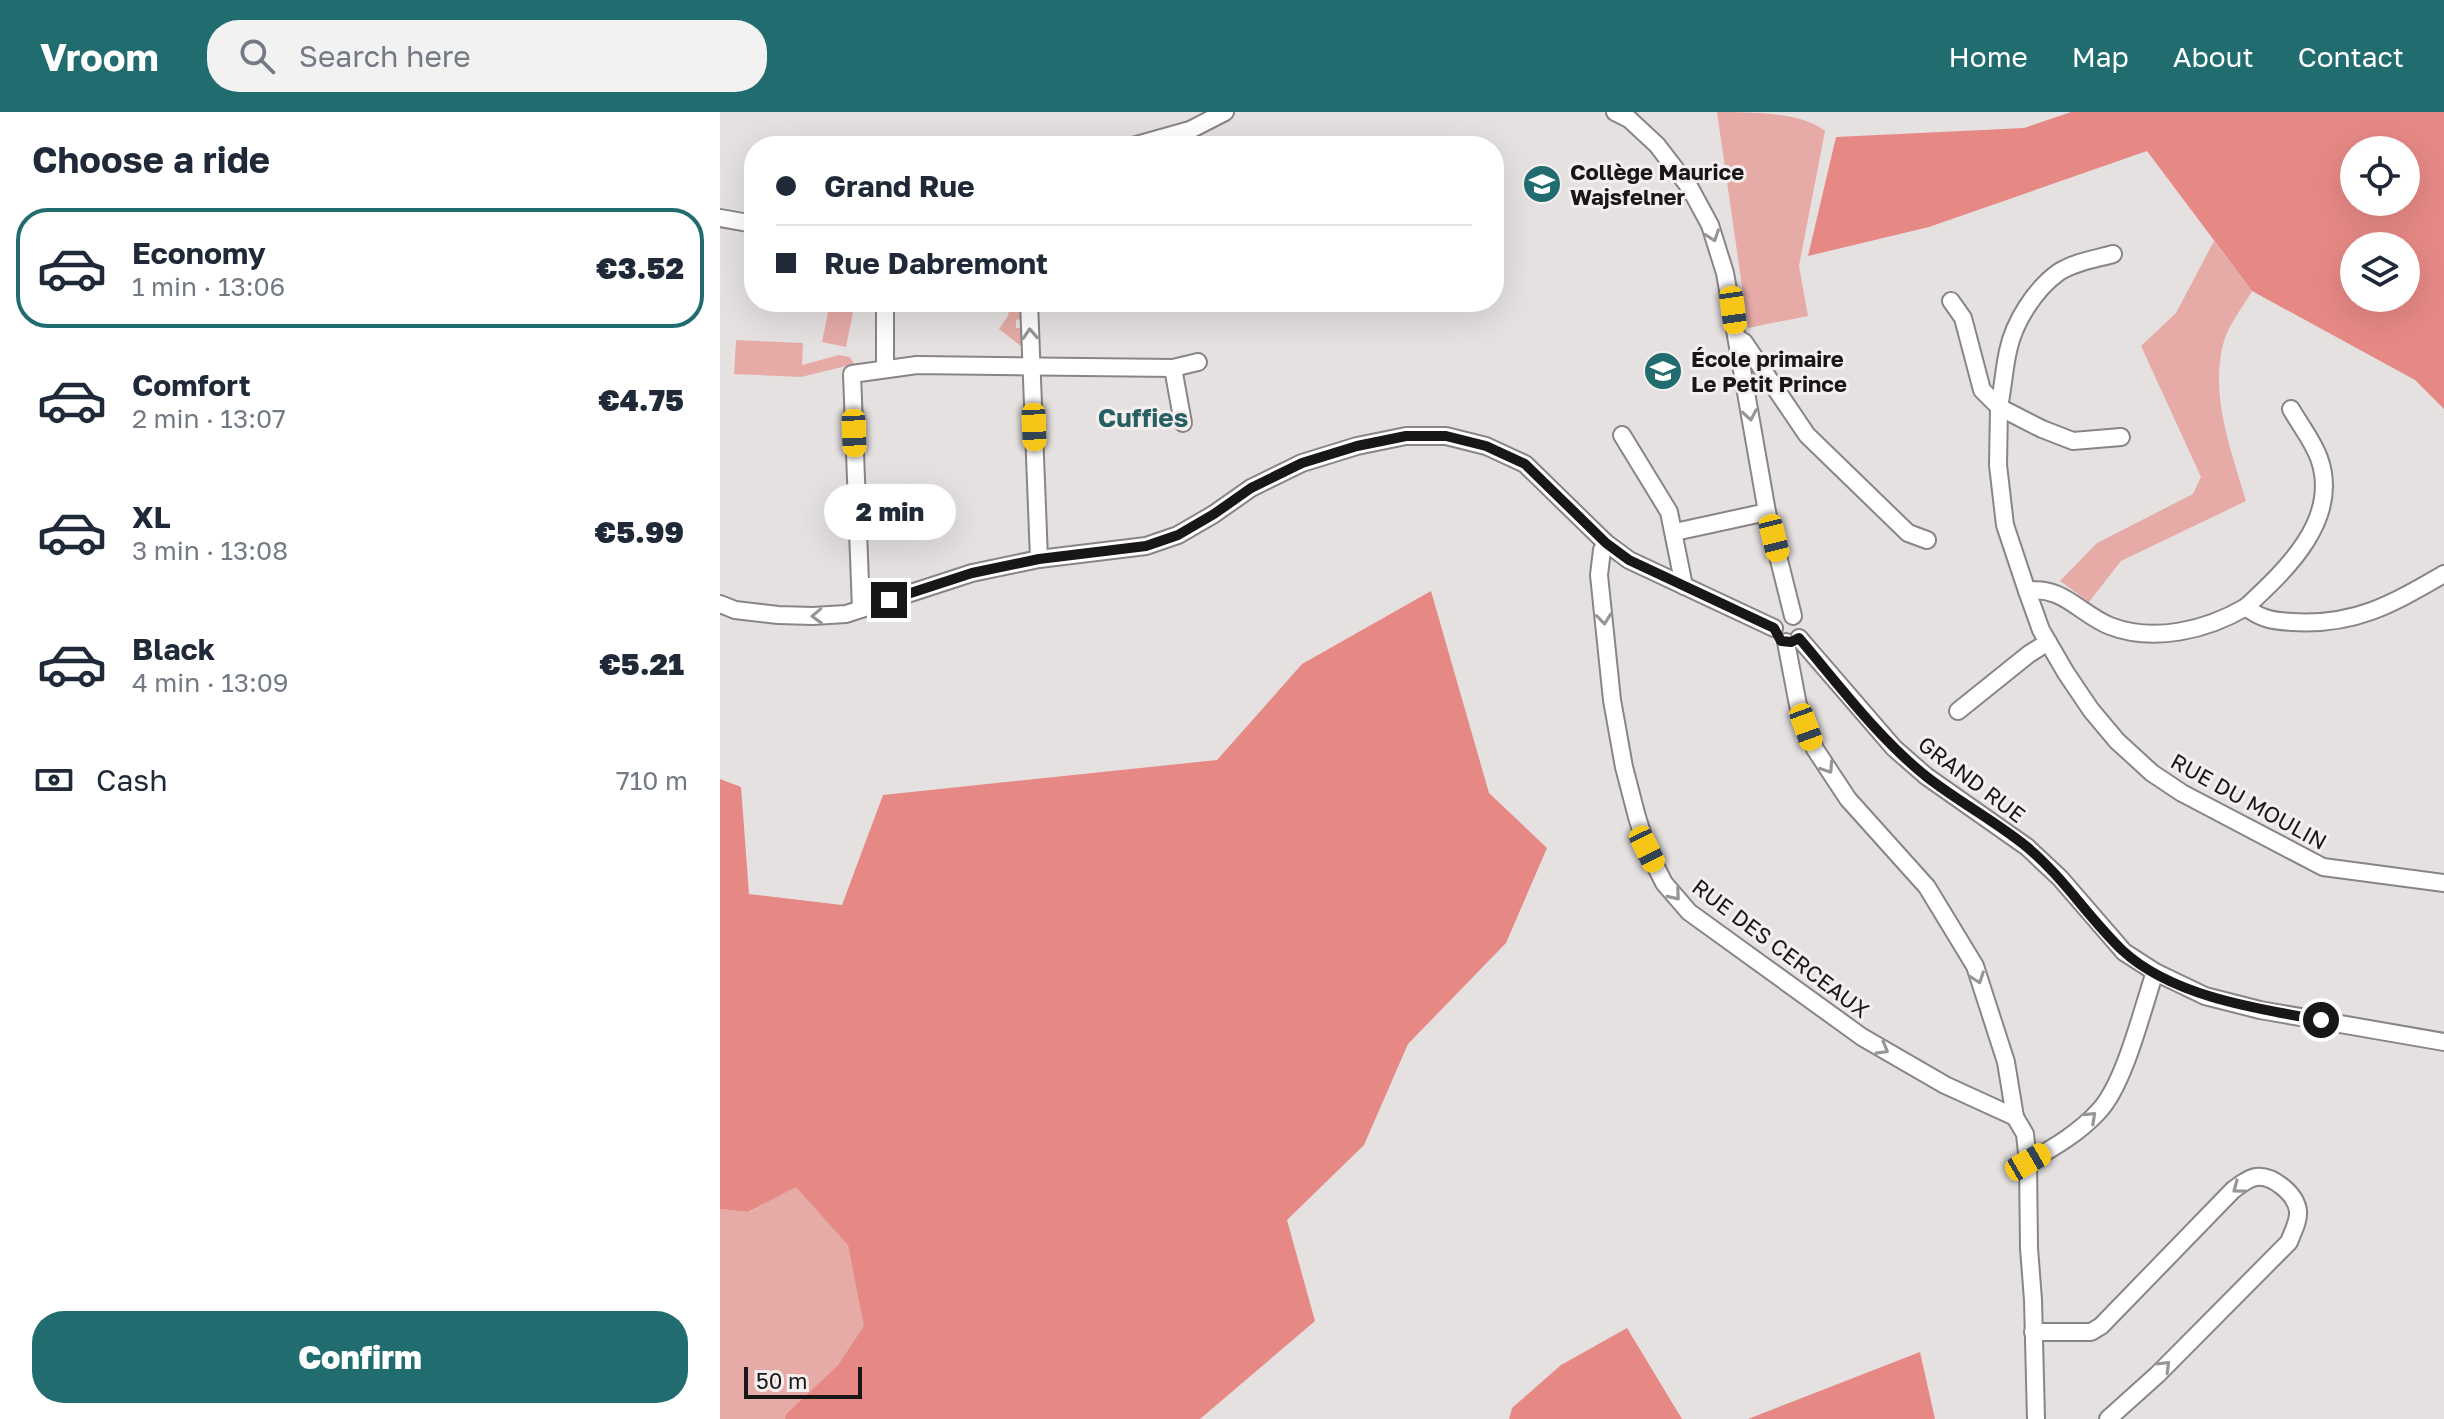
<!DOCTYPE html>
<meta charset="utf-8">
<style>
body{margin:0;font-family:"Golos Text",sans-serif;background:#f2f2f3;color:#1f2937;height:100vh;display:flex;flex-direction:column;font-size:30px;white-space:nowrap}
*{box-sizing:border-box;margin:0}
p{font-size:26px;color:#747a83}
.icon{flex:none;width:44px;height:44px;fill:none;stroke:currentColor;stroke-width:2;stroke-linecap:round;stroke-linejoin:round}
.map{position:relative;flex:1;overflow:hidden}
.details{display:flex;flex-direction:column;background:#fff;width:720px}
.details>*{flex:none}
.banner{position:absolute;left:24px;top:24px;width:760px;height:176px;border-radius:32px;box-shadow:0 8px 32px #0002;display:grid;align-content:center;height:176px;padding:0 32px;background:#fff}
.fabs{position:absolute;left:1620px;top:24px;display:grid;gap:16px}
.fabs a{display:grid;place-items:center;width:80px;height:80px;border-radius:50%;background:#fff;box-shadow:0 8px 32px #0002;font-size:40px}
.scale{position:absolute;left:24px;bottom:20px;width:118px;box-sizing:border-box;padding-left:8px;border:4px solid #181616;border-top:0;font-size:22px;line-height:28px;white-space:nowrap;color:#181616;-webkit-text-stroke:6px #f4efee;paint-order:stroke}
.end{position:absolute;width:36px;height:36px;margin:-18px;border:10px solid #181616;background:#fff;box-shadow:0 0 0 4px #fff}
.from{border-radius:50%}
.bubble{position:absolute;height:56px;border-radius:28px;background:#fff;box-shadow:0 8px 32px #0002;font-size:26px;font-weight:800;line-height:56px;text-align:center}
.car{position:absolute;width:24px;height:48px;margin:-24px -12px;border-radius:10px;box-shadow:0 0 6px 2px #0007;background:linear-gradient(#f5c518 24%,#345 0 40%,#f5c518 0 76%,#345 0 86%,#f5c518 0)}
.banner b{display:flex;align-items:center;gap:28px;height:76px;font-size:30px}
.banner b+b{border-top:2px solid #e0e1e3}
.banner i{width:20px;height:20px;background:#1f2937}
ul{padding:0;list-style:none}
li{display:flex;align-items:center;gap:24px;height:120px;margin:0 16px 12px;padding:0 16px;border:4px solid transparent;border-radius:32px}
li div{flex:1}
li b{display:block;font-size:30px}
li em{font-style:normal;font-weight:800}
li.on{border-color:#206c6f}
li>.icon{width:72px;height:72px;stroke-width:1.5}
h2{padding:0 32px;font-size:36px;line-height:96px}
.pay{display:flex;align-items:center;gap:20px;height:88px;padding:0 32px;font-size:30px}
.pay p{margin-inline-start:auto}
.button{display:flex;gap:16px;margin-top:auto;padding:16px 32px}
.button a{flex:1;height:92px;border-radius:32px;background:#206c6f;color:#fff;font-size:32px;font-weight:800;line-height:92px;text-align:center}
header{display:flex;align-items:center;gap:48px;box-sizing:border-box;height:112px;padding:0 40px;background:#206c6f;color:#fff}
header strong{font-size:38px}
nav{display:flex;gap:44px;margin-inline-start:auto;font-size:28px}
.search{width:560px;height:72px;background:#f2f2f3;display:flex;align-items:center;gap:20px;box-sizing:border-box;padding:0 28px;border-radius:32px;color:#747a83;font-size:30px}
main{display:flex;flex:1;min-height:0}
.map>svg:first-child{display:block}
.green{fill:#e6aba7}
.forest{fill:#e68985;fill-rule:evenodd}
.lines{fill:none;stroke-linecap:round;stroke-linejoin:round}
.minor-casing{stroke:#8a8585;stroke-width:20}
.minor{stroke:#fff;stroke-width:16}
.oneway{stroke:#979696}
.route{stroke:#181616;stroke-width:10}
.labels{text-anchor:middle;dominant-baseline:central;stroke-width:6;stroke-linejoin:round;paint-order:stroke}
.poi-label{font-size:22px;font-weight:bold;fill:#181616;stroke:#f4efee;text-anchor:start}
.street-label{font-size:22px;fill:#181616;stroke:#f4efee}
.quarter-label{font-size:26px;font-weight:bold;fill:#266062;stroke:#f4efee}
</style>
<header>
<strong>Vroom</strong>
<div class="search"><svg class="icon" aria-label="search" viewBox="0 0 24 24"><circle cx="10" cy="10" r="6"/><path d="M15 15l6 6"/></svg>Search here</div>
<nav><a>Home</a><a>Map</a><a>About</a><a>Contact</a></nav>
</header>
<main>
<section class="details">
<h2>Choose a ride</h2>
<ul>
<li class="on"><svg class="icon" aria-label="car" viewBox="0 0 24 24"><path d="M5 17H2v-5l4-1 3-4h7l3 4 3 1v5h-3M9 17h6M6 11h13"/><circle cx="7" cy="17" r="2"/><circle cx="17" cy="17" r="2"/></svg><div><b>Economy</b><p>1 min · 13:06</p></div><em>€3.52</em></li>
<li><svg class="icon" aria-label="car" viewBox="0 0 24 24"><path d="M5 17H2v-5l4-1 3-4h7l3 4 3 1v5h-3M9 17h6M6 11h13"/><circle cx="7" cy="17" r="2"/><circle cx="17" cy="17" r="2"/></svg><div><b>Comfort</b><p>2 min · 13:07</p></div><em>€4.75</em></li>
<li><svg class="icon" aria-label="car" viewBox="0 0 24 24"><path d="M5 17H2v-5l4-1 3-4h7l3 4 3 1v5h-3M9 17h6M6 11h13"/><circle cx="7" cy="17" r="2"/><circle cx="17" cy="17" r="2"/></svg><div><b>XL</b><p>3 min · 13:08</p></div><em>€5.99</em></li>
<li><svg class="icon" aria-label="car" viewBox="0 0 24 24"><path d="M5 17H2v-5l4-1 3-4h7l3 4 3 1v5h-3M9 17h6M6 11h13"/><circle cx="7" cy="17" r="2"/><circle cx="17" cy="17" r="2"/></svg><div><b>Black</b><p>4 min · 13:09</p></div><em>€5.21</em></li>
</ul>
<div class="pay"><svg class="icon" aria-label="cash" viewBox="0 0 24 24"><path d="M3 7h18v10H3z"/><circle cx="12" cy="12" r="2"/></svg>Cash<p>710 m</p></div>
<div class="button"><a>Confirm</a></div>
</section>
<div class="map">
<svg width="1724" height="1307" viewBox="0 0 1724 1307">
<rect width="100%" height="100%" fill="#e6e1e1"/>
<g class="green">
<path d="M997,0c32,0 85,0 108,19l-26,135 9,50 -60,12z"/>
<path d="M1494,129l38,50c-9,16 -23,33 -28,50 -15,52 7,109 22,160l-125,60 -32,41 -29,-21 37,-38 96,-49 8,-17 -60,-131 35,-33z"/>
<path d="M110,190h25l-9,45 -24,-5z"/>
<path d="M290,190h10l1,17 -5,1v8h5l1,19 -23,-18 9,-13z"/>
<path d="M16,228l67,3 -1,22 37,-10 11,2 4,7 -53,13 -67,-3z"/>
<path d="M76,1074l52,58 17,82 -27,39 -52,49 -1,5h-65v-210l29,3z"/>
</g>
<g class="forest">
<path d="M1351,0h373v297l-29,-29 -163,-89 -105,-140 -218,76 -121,29 28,-119 188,-9zM1686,38v52h-52v-52zM1686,134v52h-52v-52z"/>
<path d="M711,479l58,202 58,55 -41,95 -98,101 -44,101 -77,75 28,101 -115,98h-415l1,-5 52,-49 26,-39 -16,-81 -52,-58 -48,25 -28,-3v-430l21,8 8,107 93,11 41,-110 334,-35 85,-96z"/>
<path d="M907,1216l55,91h-173l3,-11 49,-43z"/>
<path d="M1200,1240l15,67h-187z"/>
</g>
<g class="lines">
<defs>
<g id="minor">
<path d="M895,0l14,7 28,26 33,43 20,37 15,48 42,239 26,104"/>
<path d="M413,34l57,-16 35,-18"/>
<path d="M0,106l34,6"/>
<path d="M1393,142c-18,5 -38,8 -54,18 -24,17 -45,50 -51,79 -4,18 -5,37 -9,56l43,22 31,12 48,-4"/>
<path d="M1231,189l12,17 19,72 17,17 -1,58 7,60 22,66 14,39 25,43 25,37 26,31 35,32 30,20 141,74 121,16"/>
<path d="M165,190v67"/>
<path d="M309,190l10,257"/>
<path d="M1019,227l5,3 63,93 101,98 19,7"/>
<path d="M453,256l10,55"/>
<path d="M902,323l47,77 15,74"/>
<path d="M955,420l92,-20"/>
<path d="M886,431l-4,7 -3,25 13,125 12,67 13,50 10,32 17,34 25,29 173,125 83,48 70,32 10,17 3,28 1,86 4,52 3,119"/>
<path d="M1307,479c35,-6 53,23 83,35 44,17 97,4 136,-19 14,12 28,14 46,15 63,4 100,-18 152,-48"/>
<path d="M0,492l15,6 43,5 35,1 33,-2 126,-41 67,-14 107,-13 32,-11 36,-21 37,-26 51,-25 55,-17 49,-10h40l40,10 39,18 81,79 23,17 145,68"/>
<path d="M1526,495c40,-37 95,-88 73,-149 -6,-17 -19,-33 -28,-49"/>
<path d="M141,497l-9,-235 65,-9 256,3 25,-6"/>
<path d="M1079,526l95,110 32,28 101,71 33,31 64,74 31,20 50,24 55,14 184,32"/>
<path d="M1066,530l12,63 17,44 33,50 79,88 48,79 31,96 9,55"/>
<path d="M1238,599l71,-57 19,-12"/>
<path d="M1308,1050c25,-14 51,-29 71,-51 26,-28 43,-101 56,-139"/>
<path d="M1313,1220h58l10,-6 132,-136c7,-5 15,-12 23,-13 17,-2 40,17 42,34 1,11 -6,22 -9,31l-131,132 -50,45"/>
</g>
</defs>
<use href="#minor" class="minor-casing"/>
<use href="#minor" class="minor"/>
</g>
<defs><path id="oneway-chevron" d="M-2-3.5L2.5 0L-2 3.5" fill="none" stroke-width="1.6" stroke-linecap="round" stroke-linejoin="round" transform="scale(2)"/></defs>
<g class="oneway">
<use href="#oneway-chevron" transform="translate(993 124) rotate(71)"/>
<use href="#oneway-chevron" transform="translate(310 222) rotate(-93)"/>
<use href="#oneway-chevron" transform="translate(1030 303) rotate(80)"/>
<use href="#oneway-chevron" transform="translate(97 504) rotate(178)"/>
<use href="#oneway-chevron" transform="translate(884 507) rotate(84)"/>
<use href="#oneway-chevron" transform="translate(1108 656) rotate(57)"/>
<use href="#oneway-chevron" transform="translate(955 783) rotate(50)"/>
<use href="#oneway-chevron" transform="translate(1258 866) rotate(71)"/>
<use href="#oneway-chevron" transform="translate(1163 937) rotate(30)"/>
<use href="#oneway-chevron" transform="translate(1371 1005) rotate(-43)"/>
<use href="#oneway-chevron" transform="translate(1518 1076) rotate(143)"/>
<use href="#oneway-chevron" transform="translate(1445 1254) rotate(-45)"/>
</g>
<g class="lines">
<path class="route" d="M169,488l83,-27 67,-14 107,-13 32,-11 36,-21 37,-26 51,-25 55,-17 49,-10h40l40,10 39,18 81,79 23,17 145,68 7,13 10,1 8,-4c40,47 79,100 128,139 32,25 68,44 100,70 36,30 61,70 95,103 49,46 135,59 199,70"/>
</g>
<defs>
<symbol id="school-disc" viewBox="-11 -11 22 22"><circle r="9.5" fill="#206c6f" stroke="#f4efee"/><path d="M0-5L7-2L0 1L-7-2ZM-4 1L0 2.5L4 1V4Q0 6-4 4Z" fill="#fff"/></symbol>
</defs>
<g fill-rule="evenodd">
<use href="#school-disc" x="800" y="50" width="44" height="44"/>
<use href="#school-disc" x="921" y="237" width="44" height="44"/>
</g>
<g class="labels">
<g class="poi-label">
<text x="850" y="59">Collège Maurice<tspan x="850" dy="25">Wajsfelner</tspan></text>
<text x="971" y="246">École primaire<tspan x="971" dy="25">Le Petit Prince</tspan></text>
</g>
<g class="street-label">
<text transform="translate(1252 667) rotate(37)">GRAND RUE</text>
<text transform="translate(1529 689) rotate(29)">RUE DU MOULIN</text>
<text transform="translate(1061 836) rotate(37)">RUE DES CERCEAUX</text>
</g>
<g class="quarter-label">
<text x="423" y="305">Cuffies</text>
</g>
</g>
</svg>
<div class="fabs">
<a><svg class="icon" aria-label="locate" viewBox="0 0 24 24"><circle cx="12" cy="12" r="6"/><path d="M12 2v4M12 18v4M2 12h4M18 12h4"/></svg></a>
<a><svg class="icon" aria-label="layers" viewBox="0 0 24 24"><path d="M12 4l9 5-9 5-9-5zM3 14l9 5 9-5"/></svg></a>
</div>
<div class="scale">50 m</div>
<i class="end from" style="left:1601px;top:908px"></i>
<i class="end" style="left:169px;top:488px"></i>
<div class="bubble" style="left:104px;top:372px;width:132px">2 min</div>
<i class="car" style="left:1013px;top:198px;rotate:172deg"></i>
<i class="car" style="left:314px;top:315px;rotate:178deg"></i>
<i class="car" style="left:134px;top:321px;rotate:178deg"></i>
<i class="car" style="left:1054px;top:426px;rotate:166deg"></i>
<i class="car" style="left:1086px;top:615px;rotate:160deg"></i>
<i class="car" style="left:927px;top:737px;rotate:154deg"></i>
<i class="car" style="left:1308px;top:1050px;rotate:60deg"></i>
<div class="banner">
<b><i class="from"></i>Grand Rue</b>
<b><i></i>Rue Dabremont</b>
</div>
</div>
</main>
